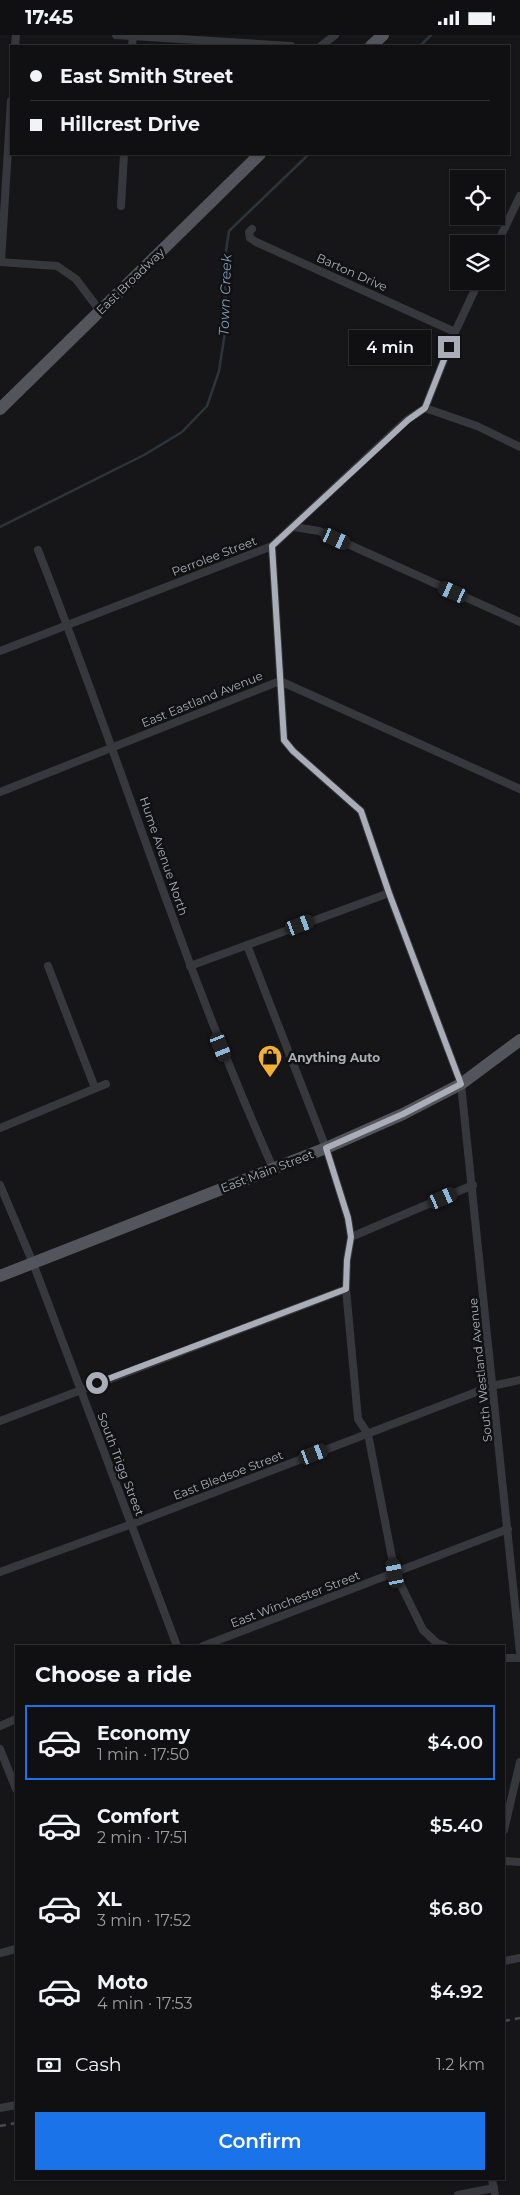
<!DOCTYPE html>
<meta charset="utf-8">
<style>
body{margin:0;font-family:Montserrat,sans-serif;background:#1e1e20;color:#f1f3f6;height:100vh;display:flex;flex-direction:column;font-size:19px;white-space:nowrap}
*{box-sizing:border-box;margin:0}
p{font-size:16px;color:#9c9d9f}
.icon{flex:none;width:28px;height:28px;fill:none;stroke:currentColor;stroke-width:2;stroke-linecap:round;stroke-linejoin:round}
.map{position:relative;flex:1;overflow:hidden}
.drawer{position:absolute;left:15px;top:1610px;width:490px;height:535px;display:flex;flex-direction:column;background:#101012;border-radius:0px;box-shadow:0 1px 4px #0004,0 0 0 1px #303032}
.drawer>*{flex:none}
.guide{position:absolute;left:10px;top:10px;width:500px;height:110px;border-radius:0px;box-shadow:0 1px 4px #0004,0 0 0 1px #303032;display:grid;align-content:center;height:110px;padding:0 20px;background:#101012}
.controls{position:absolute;left:450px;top:135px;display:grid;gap:10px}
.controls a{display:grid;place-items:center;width:55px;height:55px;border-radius:0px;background:#101012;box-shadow:0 1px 4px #0004,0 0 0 1px #303032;font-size:25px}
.end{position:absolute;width:22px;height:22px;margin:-11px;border:6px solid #a8adb8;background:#111;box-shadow:0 0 0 2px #111}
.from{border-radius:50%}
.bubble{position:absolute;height:35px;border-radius:0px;background:#101012;box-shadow:0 1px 4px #0004,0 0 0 1px #303032;font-size:16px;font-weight:600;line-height:35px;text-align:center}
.car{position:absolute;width:15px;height:30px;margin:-15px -8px;border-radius:6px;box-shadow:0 0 4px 1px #0007;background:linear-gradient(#222 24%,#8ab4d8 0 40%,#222 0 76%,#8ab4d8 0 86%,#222 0)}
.guide b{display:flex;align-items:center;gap:18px;height:48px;font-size:19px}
.guide b+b{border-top:1px solid #303032}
.guide i{width:12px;height:12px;background:#f1f3f6}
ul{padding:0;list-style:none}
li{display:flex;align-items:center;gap:15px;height:75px;margin:0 10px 8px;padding:0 10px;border:2px solid transparent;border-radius:0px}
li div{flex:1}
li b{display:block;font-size:19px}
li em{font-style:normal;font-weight:600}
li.on{border-color:#1a73e8}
li>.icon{width:45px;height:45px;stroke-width:1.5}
h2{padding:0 20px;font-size:22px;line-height:60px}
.pay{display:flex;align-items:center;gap:12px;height:55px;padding:0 20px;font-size:19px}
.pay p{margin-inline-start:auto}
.primary-button{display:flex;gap:10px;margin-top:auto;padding:10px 20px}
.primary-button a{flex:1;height:58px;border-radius:0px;background:#1a73e8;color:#fff;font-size:20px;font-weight:600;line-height:58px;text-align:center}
.status{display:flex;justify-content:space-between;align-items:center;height:35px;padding:0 25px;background:#101012;direction:ltr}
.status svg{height:14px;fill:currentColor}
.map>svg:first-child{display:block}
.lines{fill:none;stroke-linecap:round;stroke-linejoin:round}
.stream{stroke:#2c353c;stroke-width:2.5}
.street{stroke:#37383d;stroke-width:8}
.primary{stroke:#53555c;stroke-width:12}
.rail{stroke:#4a4c52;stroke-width:2.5;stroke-dasharray:6 5;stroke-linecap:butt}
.route{stroke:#a8adb8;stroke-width:6}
.labels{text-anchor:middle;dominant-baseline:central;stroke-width:5;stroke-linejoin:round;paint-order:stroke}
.street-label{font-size:12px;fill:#a8adb8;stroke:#111113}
.poi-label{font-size:12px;font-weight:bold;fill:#a8adb8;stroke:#111113;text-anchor:start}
.water-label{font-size:14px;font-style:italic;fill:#7f9bb3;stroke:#111113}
</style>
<div class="status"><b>17:45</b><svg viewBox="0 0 49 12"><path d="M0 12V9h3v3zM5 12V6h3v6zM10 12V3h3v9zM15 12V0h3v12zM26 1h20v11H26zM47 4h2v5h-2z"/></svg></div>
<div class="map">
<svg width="520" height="2160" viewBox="0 0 520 2160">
<rect width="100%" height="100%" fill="#161618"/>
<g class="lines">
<g class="stream">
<path d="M420,11l11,-11"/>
<path d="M0,492l144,-72 38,-23 25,-26 12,-35 7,-45 -1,-69 4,-26 80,-77"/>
</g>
<g class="street">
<path d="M116,0l175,11"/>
<path d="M15,11l1,-11"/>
<path d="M132,11l1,-11"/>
<path d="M321,11l14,-11"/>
<path d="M121,171l3,-52"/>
<path d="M252,194l-3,3 1,6 6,4 199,90"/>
<path d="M496,211l24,-50"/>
<path d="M0,227l57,4 19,13 24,32"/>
<path d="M1,227l10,-161"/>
<path d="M425,373l30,-76 24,-51"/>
<path d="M425,373l52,18 43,21"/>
<path d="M294,492l25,4 201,91"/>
<path d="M272,511l12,194 9,11 68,60 28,82 72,191 59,569"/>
<path d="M38,515c81,205 145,417 235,618"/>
<path d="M0,616l272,-105 135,-126 18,-12"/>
<path d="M0,757l280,-111 240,108"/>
<path d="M247,910l79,203 22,70 3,19 -4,23 -1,29 12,130 10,15 27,139 28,57 14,13 8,3"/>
<path d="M48,931l47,122"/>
<path d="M190,931l199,-73"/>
<path d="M0,1093l106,-44"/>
<path d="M0,1150l33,78 144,383"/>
<path d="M351,1202l122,-52"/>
<path d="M0,1386l346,-132"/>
<path d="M0,1537l132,-48 360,-138 28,-6"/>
<path d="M203,1611l305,-117"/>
<path d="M504,1623h16"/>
<path d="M0,1691l16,-7"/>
<path d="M0,1714l16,40"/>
<path d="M504,1795l16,-68"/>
<path d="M504,1826l16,1"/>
<path d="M0,1918l16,-4"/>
<path d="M504,1926l16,-3"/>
<path d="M0,2073l16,-3"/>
<path d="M492,2144l3,16"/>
<path d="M458,2160l36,-7"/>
</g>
<g class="primary">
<path d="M371,11l12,-11"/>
<path d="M0,374l260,-255"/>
<path d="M0,1241l326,-128 77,-34 58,-30 59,-44"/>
</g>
<g class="rail">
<path d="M504,1986l16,-3"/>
<path d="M0,2091l16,-3"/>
</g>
</g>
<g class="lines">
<path class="route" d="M97,1348l249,-94 1,-29 4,-23 -3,-19 -22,-70 77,-34 58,-30 -72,-191 -28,-82 -68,-60 -9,-11 -12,-194 136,-126 17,-12 24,-61"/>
</g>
<defs>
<symbol id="shop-pin" viewBox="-11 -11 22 30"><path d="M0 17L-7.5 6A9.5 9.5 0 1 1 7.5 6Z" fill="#f2b134" stroke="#111113"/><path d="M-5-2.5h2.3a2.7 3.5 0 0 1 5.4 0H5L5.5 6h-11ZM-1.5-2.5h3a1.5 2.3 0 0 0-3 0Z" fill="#111"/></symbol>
</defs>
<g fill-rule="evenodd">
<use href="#shop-pin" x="256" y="1008" width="28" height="38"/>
</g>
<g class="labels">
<g class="street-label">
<text transform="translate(352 237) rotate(24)">Barton Drive</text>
<text transform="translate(130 246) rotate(-44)">East Broadway</text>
<text transform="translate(214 521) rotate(-21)">Perrolee Street</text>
<text transform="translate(202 664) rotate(-22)">East Eastland Avenue</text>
<text transform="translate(164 821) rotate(71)">Hume Avenue North</text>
<text transform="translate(267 1136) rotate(-21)">East Main Street</text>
<text transform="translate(480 1335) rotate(-96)">South Westland Avenue</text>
<text transform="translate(121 1429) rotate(69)">South Trigg Street</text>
<text transform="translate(228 1440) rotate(-21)">East Bledsoe Street</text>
<text transform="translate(295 1564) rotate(-21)">East Winchester Street</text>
</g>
<g class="poi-label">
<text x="288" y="1022">Anything Auto</text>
</g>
<g class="water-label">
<text transform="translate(225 260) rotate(-88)">Town Creek</text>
</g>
</g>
</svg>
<div class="controls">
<a><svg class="icon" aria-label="locate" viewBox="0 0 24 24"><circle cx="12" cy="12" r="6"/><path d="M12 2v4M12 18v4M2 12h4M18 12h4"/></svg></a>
<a><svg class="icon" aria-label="layers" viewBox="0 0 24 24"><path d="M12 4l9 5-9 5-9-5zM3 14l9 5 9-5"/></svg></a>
</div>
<i class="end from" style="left:97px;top:1348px"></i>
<i class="end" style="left:449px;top:312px"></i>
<div class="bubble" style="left:349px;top:295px;width:82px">4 min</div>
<i class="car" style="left:336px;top:504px;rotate:114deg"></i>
<i class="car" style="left:453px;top:557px;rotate:294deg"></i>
<i class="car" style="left:300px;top:890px;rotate:69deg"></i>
<i class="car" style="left:221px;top:1012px;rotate:158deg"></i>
<i class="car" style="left:443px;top:1163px;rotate:66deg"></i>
<i class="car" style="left:314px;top:1419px;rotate:69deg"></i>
<i class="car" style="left:395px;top:1538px;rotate:349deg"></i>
<div class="guide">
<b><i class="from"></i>East Smith Street</b>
<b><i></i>Hillcrest Drive</b>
</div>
<section class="drawer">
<h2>Choose a ride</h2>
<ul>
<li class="on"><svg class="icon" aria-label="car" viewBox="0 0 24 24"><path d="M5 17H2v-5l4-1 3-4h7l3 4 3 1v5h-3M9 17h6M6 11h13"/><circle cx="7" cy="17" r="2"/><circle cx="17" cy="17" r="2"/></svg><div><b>Economy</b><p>1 min · 17:50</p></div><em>$4.00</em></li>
<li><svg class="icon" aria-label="car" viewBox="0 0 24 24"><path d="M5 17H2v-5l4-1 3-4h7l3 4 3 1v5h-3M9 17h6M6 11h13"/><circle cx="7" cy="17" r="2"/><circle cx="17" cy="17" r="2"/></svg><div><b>Comfort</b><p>2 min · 17:51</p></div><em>$5.40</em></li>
<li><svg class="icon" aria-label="car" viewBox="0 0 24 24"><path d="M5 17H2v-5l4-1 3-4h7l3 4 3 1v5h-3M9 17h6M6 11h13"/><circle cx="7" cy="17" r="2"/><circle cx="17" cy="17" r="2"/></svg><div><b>XL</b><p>3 min · 17:52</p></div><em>$6.80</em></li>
<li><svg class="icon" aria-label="car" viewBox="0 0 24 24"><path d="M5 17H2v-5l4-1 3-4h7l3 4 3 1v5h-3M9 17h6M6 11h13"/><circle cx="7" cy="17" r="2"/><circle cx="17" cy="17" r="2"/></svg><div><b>Moto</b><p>4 min · 17:53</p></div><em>$4.92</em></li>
</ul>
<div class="pay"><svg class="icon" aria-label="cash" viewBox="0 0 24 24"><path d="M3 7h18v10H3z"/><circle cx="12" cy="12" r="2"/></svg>Cash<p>1.2 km</p></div>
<div class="primary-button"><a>Confirm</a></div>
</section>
</div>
